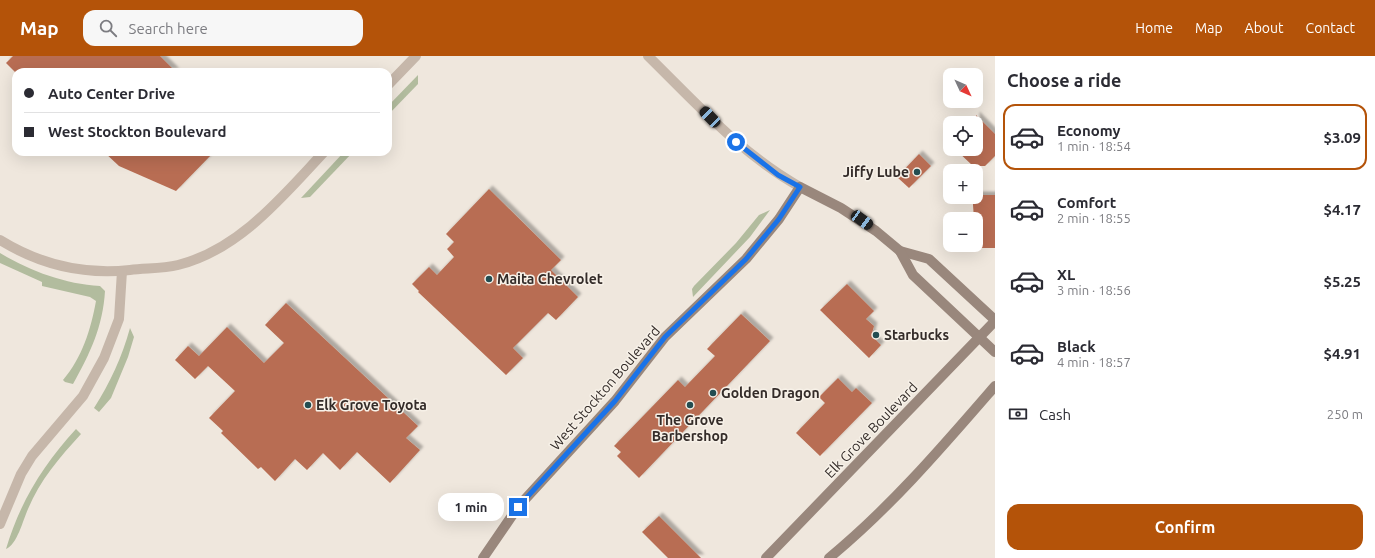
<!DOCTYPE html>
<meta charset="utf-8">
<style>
body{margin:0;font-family:Ubuntu,sans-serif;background:#f7f7f7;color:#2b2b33;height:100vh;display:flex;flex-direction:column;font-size:15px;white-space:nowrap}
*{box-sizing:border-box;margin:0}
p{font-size:13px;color:#7c7c81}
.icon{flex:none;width:22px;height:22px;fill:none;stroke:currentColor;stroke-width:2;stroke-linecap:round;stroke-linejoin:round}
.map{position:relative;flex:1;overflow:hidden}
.panel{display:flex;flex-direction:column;background:#fff;width:380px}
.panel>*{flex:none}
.banner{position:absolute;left:12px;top:12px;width:380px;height:88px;border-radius:12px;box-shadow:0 4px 16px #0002;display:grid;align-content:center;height:88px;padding:0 12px;background:#fff}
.needle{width:26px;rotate:134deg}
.buttons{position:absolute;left:943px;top:12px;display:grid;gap:8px}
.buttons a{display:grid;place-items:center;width:40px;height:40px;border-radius:8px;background:#fff;box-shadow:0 4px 16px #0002;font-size:20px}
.end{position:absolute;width:18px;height:18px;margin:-9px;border:5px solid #1a73e8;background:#fff;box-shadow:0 0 0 2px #fff}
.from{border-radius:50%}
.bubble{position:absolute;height:28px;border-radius:12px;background:#fff;box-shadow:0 4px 16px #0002;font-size:13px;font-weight:700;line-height:28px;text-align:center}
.car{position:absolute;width:12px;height:24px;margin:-12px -6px;border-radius:5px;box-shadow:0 0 3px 1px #0007;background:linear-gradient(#222 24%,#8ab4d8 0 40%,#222 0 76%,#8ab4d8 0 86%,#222 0)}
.banner b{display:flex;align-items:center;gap:14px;height:38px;font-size:15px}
.banner b+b{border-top:1px solid #e1e1e2}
.banner i{width:10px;height:10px;background:#2b2b33}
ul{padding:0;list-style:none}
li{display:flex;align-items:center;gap:12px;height:66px;margin:0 8px 6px;padding:0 4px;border:2px solid transparent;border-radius:12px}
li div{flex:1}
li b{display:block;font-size:15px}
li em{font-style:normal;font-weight:700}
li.active{border-color:#b45309}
li>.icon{width:36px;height:36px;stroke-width:1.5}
h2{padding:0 12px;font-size:18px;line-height:48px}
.pay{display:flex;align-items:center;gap:10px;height:44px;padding:0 12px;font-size:15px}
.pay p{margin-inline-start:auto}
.action{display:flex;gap:8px;margin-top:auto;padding:8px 12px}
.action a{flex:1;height:46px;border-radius:12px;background:#b45309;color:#fff;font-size:16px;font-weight:700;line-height:46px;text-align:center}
header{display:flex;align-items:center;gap:24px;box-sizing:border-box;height:56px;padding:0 20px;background:#b45309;color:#fff}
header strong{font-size:19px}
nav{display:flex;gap:22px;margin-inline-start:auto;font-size:14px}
.search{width:280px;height:36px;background:#f7f7f7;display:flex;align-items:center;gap:10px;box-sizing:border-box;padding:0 14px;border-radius:12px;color:#7c7c81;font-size:15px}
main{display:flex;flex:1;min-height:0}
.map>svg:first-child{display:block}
.green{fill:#b2bc9e}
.building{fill:#b86d52;filter:url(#shadow)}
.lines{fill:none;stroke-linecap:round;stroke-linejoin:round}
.street{stroke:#c6b7aa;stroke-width:10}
.secondary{stroke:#99877c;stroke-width:10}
.route{stroke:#1a73e8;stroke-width:5}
.poi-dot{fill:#234d51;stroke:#f7f1e8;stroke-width:1.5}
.labels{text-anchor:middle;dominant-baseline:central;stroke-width:3;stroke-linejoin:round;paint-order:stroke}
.poi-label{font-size:14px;font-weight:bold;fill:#342c29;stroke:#f7f1e8;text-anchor:start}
.street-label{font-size:14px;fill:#342c29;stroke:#f7f1e8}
</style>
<header>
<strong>Map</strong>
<div class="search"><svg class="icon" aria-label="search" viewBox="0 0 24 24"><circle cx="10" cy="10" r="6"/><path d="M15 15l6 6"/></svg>Search here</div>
<nav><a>Home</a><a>Map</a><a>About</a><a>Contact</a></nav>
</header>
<main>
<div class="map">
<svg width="995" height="502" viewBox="0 0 995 502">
<defs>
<filter id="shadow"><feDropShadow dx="3.5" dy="-3.5" stdDeviation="1" flood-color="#0004"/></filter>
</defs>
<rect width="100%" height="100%" fill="#efe7dd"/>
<g class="green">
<path d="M418,19v9l-30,31v-9z"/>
<path d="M344,96h9l-43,45 -9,1z"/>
<path d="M770,154l-20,27 -57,60 -1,-8 2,-3 42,-43 23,-28z"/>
<path d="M0,197c30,18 65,31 100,33l5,5c-2,35 -15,63 -32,93l-8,-2 -2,-2c19,-22 28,-51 33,-79l-6,-4 -48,-11v-4l-42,-19z"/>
<path d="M130,272l4,9 -6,20 -17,41 -12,14 -5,-4c16,-25 28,-51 36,-80z"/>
<path d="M76,373l5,5c-21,23 -41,46 -53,75 -5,11 -11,36 -22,40 14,-47 37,-84 70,-120z"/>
</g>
<g class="building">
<path d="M13,0h147l16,16h-161l-9,-9z"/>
<path d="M976,59l19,19v22l-10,10h-12l-18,-17h21z"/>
<path d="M104,96h110l-38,39 -57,-25z"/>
<path d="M919,98l12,12 -22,22 -12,-11z"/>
<path d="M489,133l72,71 -10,10 27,27 -22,23 -8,-7 -35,35 10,10 -17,17 -88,-83 1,-1 -7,-7 17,-17 8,8 17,-18 -7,-8 7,-7 -8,-8z"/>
<path d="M976,139h19v53h-19v-29h-2l-1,-14v-8h3z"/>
<path d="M847,228l27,27 -8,8 8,7 -2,7 3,6 6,6 -12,13 -49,-48z"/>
<path d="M286,247l132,123 -12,12 14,12 -30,33 -33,-31 -17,18 -17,-17 -16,17 -12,-11 -20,22 -14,-14 -3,2 -37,-36 2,-2 -14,-13 26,-27 -27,-25 -13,13 -20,-19 13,-14 11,10 28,-29 37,36 20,-20 -19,-18z"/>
<path d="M741,258l29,27 -131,137 -22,-22 4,-4 -7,-6 64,-66 7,7 30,-31 -8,-7z"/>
<path d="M838,322l14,14 4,-4 16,15 -52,53 -24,-23 29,-30 -6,-6z"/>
<path d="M659,460l42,42h-33l-26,-26z"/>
</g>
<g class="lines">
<g class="street">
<path d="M648,0c48,47 93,98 152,131"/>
<path d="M388,29l28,-29"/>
<path d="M0,184c39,24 84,35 130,30 16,-2 32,-1 48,-5 61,-15 105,-69 146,-113"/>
<path d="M0,468l21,-50 11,-18 51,-60 21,-38 15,-39 3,-48"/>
</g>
<g class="secondary">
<path d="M900,195l29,8 66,61"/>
<path d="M483,502l35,-51 97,-106 50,-64 81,-78 33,-40 21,-32 41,21 35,23 24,20 13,24 82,77"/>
<path d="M766,502l229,-237"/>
<path d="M829,502c62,-51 114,-112 166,-172"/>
</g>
</g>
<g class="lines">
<path class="route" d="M518,451l97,-106 50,-64 81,-78 33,-40 21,-32 -22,-12 -42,-33"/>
</g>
<g class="poi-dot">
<circle cx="917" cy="116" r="4"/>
<circle cx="489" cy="223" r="4"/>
<circle cx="876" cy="279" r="4"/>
<circle cx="713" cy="337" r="4"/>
<circle cx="308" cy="349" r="4"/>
<circle cx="690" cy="349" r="4"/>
</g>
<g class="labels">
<g class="poi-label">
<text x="909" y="116" text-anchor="end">Jiffy Lube</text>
<text x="497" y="223">Maita Chevrolet</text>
<text x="884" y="279">Starbucks</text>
<text x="721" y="337">Golden Dragon</text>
<text x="316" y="349">Elk Grove Toyota</text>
<text x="690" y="364" text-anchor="middle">The Grove<tspan x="690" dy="16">Barbershop</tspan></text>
</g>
<g class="street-label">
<text transform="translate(605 332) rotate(-49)">West Stockton Boulevard</text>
<text transform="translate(871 374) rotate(-46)">Elk Grove Boulevard</text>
</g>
</g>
</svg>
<div class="buttons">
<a><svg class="needle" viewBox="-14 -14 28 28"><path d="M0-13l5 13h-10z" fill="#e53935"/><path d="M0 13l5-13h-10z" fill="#7c7c81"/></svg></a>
<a><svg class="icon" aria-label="locate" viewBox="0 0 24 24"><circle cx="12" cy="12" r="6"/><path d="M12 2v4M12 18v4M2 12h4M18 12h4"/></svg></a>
<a>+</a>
<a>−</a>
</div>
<i class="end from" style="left:736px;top:86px"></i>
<i class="end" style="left:518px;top:451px"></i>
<div class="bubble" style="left:438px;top:437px;width:66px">1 min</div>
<i class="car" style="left:710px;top:61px;rotate:316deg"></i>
<i class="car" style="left:862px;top:164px;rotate:126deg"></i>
<div class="banner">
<b><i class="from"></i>Auto Center Drive</b>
<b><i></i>West Stockton Boulevard</b>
</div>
</div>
<section class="panel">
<h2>Choose a ride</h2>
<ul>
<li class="active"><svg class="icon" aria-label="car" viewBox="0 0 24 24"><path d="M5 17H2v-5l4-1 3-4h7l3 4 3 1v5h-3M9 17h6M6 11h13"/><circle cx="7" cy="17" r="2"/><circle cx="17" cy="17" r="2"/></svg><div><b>Economy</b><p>1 min · 18:54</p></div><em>$3.09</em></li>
<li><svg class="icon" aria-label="car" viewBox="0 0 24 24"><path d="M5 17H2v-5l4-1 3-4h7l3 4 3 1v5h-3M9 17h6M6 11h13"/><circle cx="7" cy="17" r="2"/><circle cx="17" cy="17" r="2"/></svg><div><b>Comfort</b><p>2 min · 18:55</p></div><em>$4.17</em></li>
<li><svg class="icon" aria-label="car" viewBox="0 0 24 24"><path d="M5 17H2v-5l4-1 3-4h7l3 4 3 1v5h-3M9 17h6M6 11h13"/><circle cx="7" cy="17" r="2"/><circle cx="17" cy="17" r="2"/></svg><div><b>XL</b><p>3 min · 18:56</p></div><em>$5.25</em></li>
<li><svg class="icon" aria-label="car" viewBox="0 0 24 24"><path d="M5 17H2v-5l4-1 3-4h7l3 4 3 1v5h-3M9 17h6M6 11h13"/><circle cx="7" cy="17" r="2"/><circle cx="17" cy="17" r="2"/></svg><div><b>Black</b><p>4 min · 18:57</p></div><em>$4.91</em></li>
</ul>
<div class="pay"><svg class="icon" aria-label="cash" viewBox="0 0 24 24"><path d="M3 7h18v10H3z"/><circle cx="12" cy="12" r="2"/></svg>Cash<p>250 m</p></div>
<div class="action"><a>Confirm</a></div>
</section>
</main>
